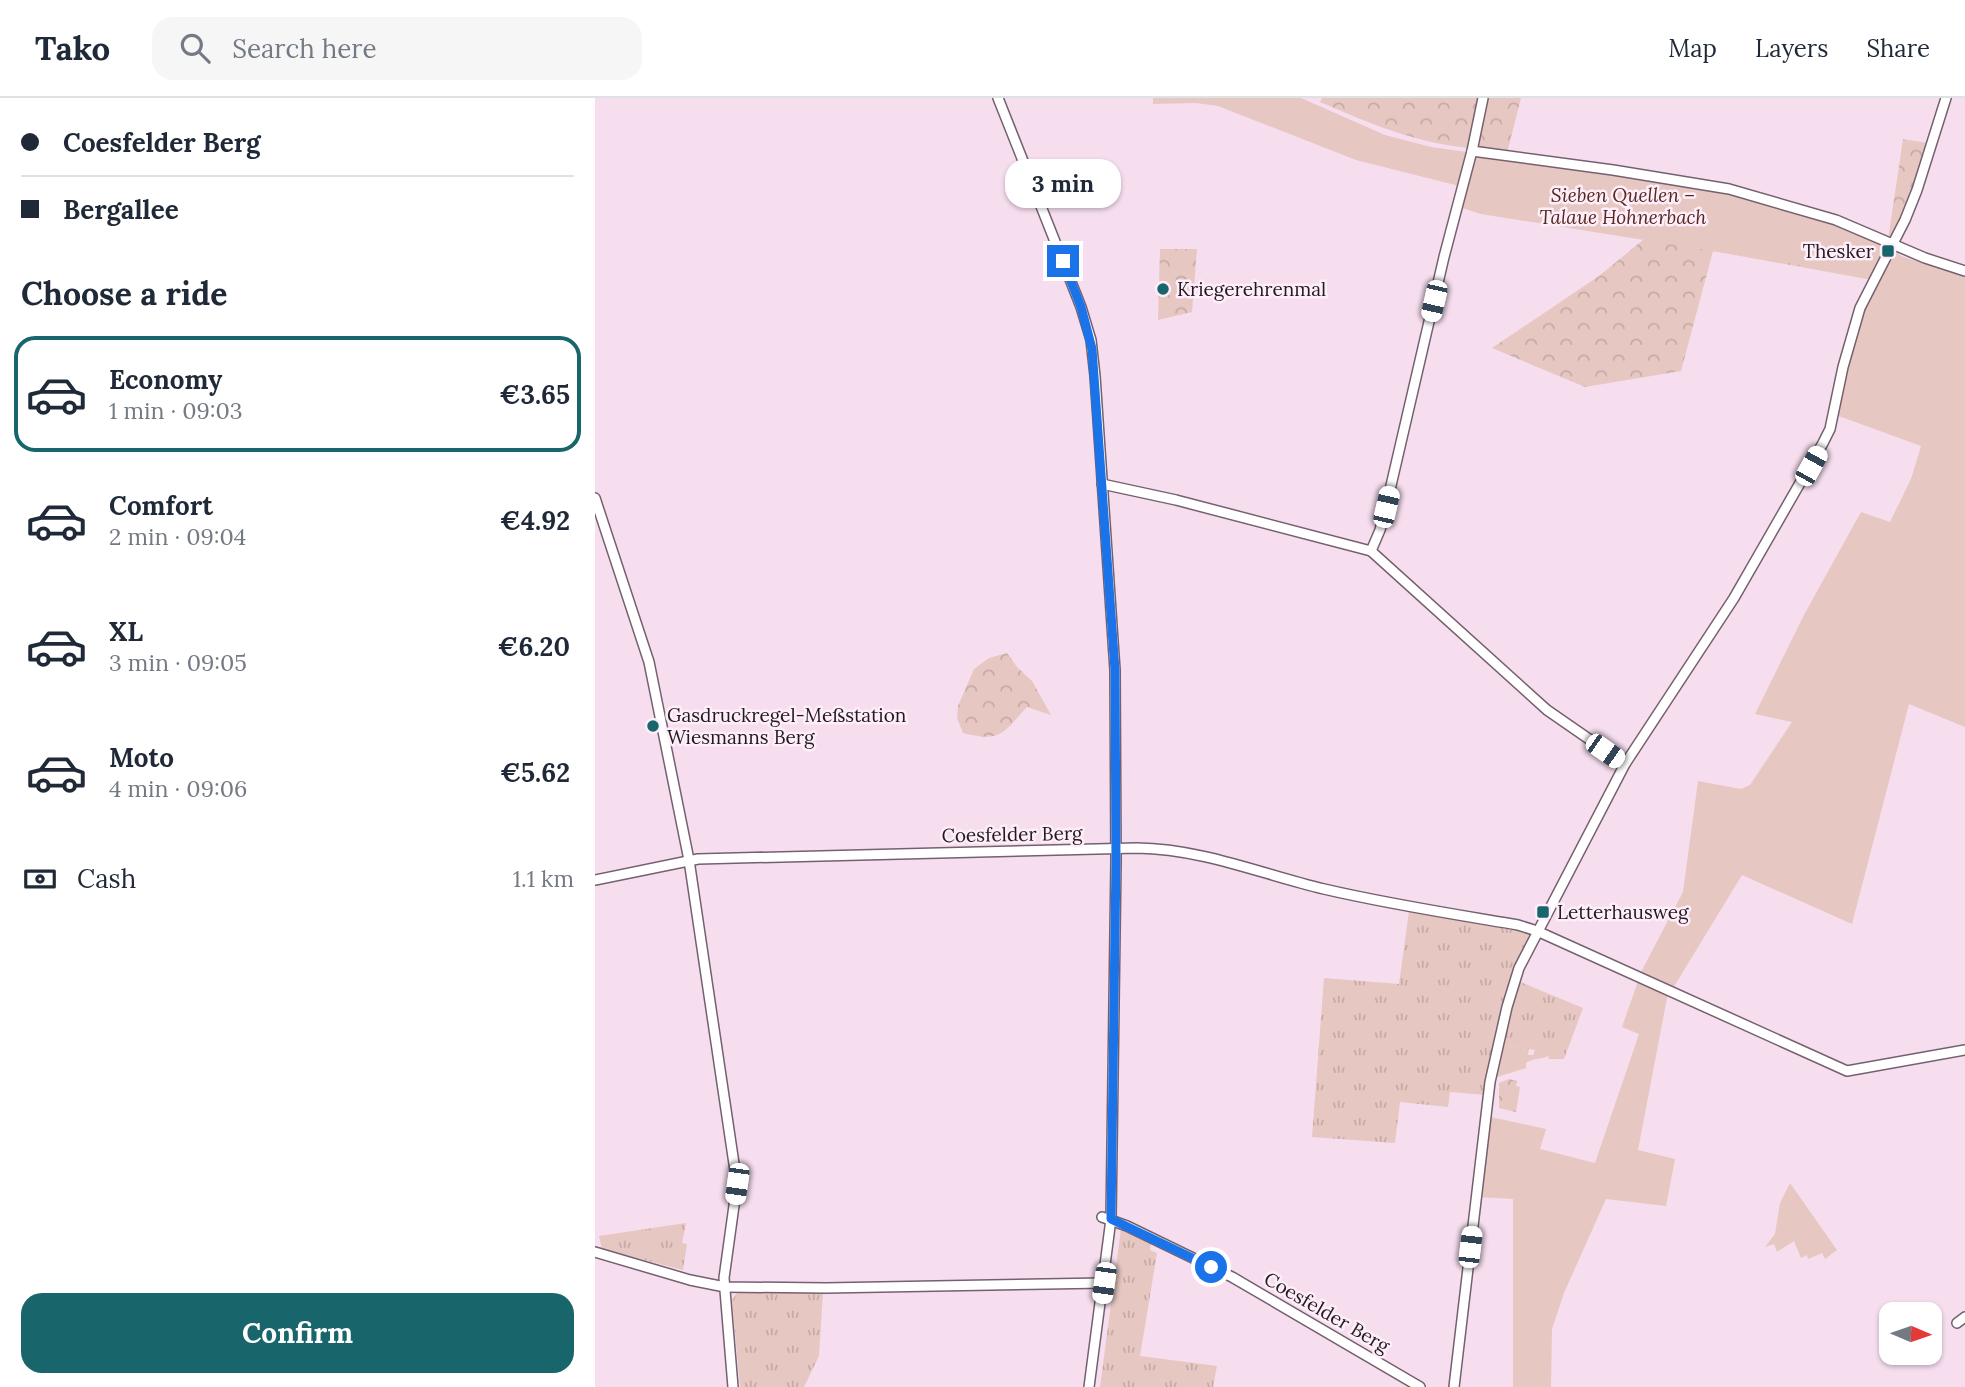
<!DOCTYPE html>
<meta charset="utf-8">
<style>
body{margin:0;font-family:Lora,serif;background:#f6f6f7;color:#1f2937;height:100vh;display:flex;flex-direction:column;font-size:26px;white-space:nowrap}
*{box-sizing:border-box;margin:0}
p{font-size:23px;color:#747a83}
.icon{flex:none;width:38px;height:38px;fill:none;stroke:currentColor;stroke-width:2;stroke-linecap:round;stroke-linejoin:round}
.map{position:relative;flex:1;overflow:hidden}
.panel{display:flex;flex-direction:column;background:#fff;width:595px}
.panel>*{flex:none}
.guide{display:grid;align-content:center;height:154px;padding:0 21px;background:#fff}
.needle{width:46px;rotate:92deg}
.fabs{position:absolute;left:1284px;top:1204px;display:grid;gap:14px}
.fabs a{display:grid;place-items:center;width:63px;height:63px;border-radius:14px;background:#fff;box-shadow:0 2px 5px #0004;font-size:35px}
.end{position:absolute;width:32px;height:32px;margin:-16px;border:9px solid #1a73e8;background:#fff;box-shadow:0 0 0 4px #fff}
.from{border-radius:50%}
.bubble{position:absolute;height:49px;border-radius:21px;background:#fff;box-shadow:0 2px 5px #0004;font-size:23px;font-weight:700;line-height:49px;text-align:center}
.car{position:absolute;width:21px;height:42px;margin:-21px -10px;border-radius:9px;box-shadow:0 0 5px 2px #0007;background:linear-gradient(#fff 24%,#345 0 40%,#fff 0 76%,#345 0 86%,#fff 0)}
.guide b{display:flex;align-items:center;gap:24px;height:66px;font-size:26px}
.guide b+b{border-top:2px solid #e0e1e3}
.guide i{width:18px;height:18px;background:#1f2937}
ul{padding:0;list-style:none}
li{display:flex;align-items:center;gap:21px;height:116px;margin:0 14px 10px;padding:0 7px;border:4px solid transparent;border-radius:21px}
li div{flex:1}
li b{display:block;font-size:26px}
li em{font-style:normal;font-weight:700}
li.on{border-color:#18666b}
li>.icon{width:63px;height:63px;stroke-width:1.5}
h2{padding:0 21px;font-size:32px;line-height:84px}
.pay{display:flex;align-items:center;gap:18px;height:77px;padding:0 21px;font-size:26px}
.pay p{margin-inline-start:auto}
.cta{display:flex;gap:14px;margin-top:auto;padding:14px 21px}
.cta a{flex:1;height:80px;border-radius:21px;background:#18666b;color:#fff;font-size:28px;font-weight:700;line-height:80px;text-align:center}
header{display:flex;align-items:center;gap:42px;box-sizing:border-box;height:98px;padding:0 35px;background:#fff;border-bottom:2px solid #e0e1e3}
header strong{font-size:33px}
nav{display:flex;gap:38px;margin-inline-start:auto;font-size:24px}
.search{width:490px;height:63px;background:#f6f6f7;display:flex;align-items:center;gap:18px;box-sizing:border-box;padding:0 24px;border-radius:21px;color:#747a83;font-size:26px}
main{display:flex;flex:1;min-height:0}
.map>svg:first-child{display:block}
.grass{fill:url(#grass-tufts)}
.forest{fill:url(#forest-crowns)}
.green{fill:#e7c7c1}
.lines{fill:none;stroke-linecap:round;stroke-linejoin:round}
.minor-casing{stroke:#75606f;stroke-width:12}
.minor{stroke:#fff;stroke-width:9}
.route{stroke:#1a73e8;stroke-width:9}
.poi-dot{fill:#18666b;stroke:#fdeef9;stroke-width:2.5}
.labels{text-anchor:middle;dominant-baseline:central;stroke-width:5;stroke-linejoin:round;paint-order:stroke}
.park-label{font-size:19px;font-style:italic;fill:#562720;stroke:#fdeef9}
.poi-label{font-size:19px;fill:#231a20;stroke:#fdeef9;text-anchor:start}
.street-label{font-size:19px;fill:#231a20;stroke:#fdeef9}
</style>
<header>
<strong>Tako</strong>
<div class="search"><svg class="icon" aria-label="search" viewBox="0 0 24 24"><circle cx="10" cy="10" r="6"/><path d="M15 15l6 6"/></svg>Search here</div>
<nav><a>Map</a><a>Layers</a><a>Share</a></nav>
</header>
<main>
<section class="panel">
<div class="guide">
<b><i class="from"></i>Coesfelder Berg</b>
<b><i></i>Bergallee</b>
</div>
<h2>Choose a ride</h2>
<ul>
<li class="on"><svg class="icon" aria-label="car" viewBox="0 0 24 24"><path d="M5 17H2v-5l4-1 3-4h7l3 4 3 1v5h-3M9 17h6M6 11h13"/><circle cx="7" cy="17" r="2"/><circle cx="17" cy="17" r="2"/></svg><div><b>Economy</b><p>1 min · 09:03</p></div><em>€3.65</em></li>
<li><svg class="icon" aria-label="car" viewBox="0 0 24 24"><path d="M5 17H2v-5l4-1 3-4h7l3 4 3 1v5h-3M9 17h6M6 11h13"/><circle cx="7" cy="17" r="2"/><circle cx="17" cy="17" r="2"/></svg><div><b>Comfort</b><p>2 min · 09:04</p></div><em>€4.92</em></li>
<li><svg class="icon" aria-label="car" viewBox="0 0 24 24"><path d="M5 17H2v-5l4-1 3-4h7l3 4 3 1v5h-3M9 17h6M6 11h13"/><circle cx="7" cy="17" r="2"/><circle cx="17" cy="17" r="2"/></svg><div><b>XL</b><p>3 min · 09:05</p></div><em>€6.20</em></li>
<li><svg class="icon" aria-label="car" viewBox="0 0 24 24"><path d="M5 17H2v-5l4-1 3-4h7l3 4 3 1v5h-3M9 17h6M6 11h13"/><circle cx="7" cy="17" r="2"/><circle cx="17" cy="17" r="2"/></svg><div><b>Moto</b><p>4 min · 09:06</p></div><em>€5.62</em></li>
</ul>
<div class="pay"><svg class="icon" aria-label="cash" viewBox="0 0 24 24"><path d="M3 7h18v10H3z"/><circle cx="12" cy="12" r="2"/></svg>Cash<p>1.1 km</p></div>
<div class="cta"><a>Confirm</a></div>
</section>
<div class="map">
<svg width="1370" height="1289" viewBox="0 0 1370 1289">
<defs>
<pattern id="grass-tufts" width="24" height="20" patternUnits="userSpaceOnUse" patternTransform="scale(1.75)"><rect width="24" height="20" fill="#e7c7c1"/><path d="M3 7l-1-3M5 7V3M7 7l1-3M15 17l-1-3M17 17v-4M19 17l1-3" fill="none" stroke="#c6aaa6"/></pattern>
<pattern id="forest-crowns" width="20" height="18" patternUnits="userSpaceOnUse" patternTransform="scale(1.75)"><rect width="20" height="18" fill="#e7c7c1"/><path d="M2 6a3 3 0 1 1 6 0M12 15a3 3 0 1 1 6 0" fill="none" stroke="#c6aaa6"/></pattern>
</defs>
<rect width="100%" height="100%" fill="#f6deef"/>
<g class="grass">
<path d="M814,813l120,22 3,2 -24,54 -21,106 -37,-3 -2,15 -48,-5 -5,41 -83,-6 12,-159 75,6z"/>
<path d="M923,883l65,27 -19,51h-16l1,-4 -8,-8 -6,3 -33,-5 11,-52z"/>
<path d="M91,1125l-4,20 5,1 -4,26 -81,-21 -3,-13z"/>
<path d="M526,1131l30,13 -1,8 7,3 -17,103 77,10 -4,21h-113z"/>
<path d="M228,1194l-4,64 -15,31h-64l-8,-87 5,-7z"/>
</g>
<g class="forest">
<path d="M727,0h157l-10,50c-57,-6 -97,-24 -149,-46z"/>
<path d="M891,0h35l-14,55 -31,-4z"/>
<path d="M1308,41l25,4 -16,55 -18,43 -6,-1z"/>
<path d="M1243,129l50,21 -16,32 -159,-29 -32,120 -96,16 -93,-39 107,-72 44,-36z"/>
<path d="M565,151h37l-5,63 -34,8z"/>
<path d="M412,555l10,14 15,14 19,34 -24,-8c-24,26 -26,36 -64,26l-6,-15 1,-12 16,-37 15,-11z"/>
<path d="M914,981l8,2 -1,5 4,1 -4,25 -17,-4v-25z"/>
</g>
<g class="green">
<path d="M558,0h148l84,37 46,12 36,5 -8,34 -103,-26 -138,-54 -22,-3 -43,1z"/>
<path d="M878,55l218,30 144,37 44,23 3,9 -13,24 -388,-62 -22,-7z"/>
<path d="M1299,151l7,7 64,21v450l-56,-23 -57,220 -110,-49 -75,123 -29,152 37,9 -9,47 -60,-7 -42,94 -12,36 -1,58h-38v-188l-35,-2 13,-80 55,12 -6,20 55,14 44,-129 -17,-7 20,-57 41,-78 15,-111 43,8 9,-4 42,-63 -37,-8 50,-101 56,-101 29,10 21,-43 10,-33 -85,-31 8,-48 18,-58z"/>
<path d="M907,947l27,4 -1,6h5l2,-5 6,-3 9,8c-7,5 -16,2 -24,8v5l-29,9 -2,-2z"/>
<path d="M1195,1085l47,67 -12,9 -3,-6 -14,6 -1,-4 -6,3 -7,-17 -17,11 -3,-8 -9,3 10,-13 5,-31z"/>
</g>
<g class="lines">
<defs>
<g id="minor">
<path d="M403,0l83,209 10,33 4,36 20,294 1,191 -5,358 -22,168"/>
<path d="M888,0l-11,53 141,19 116,19 107,31 89,38 40,13"/>
<path d="M507,386l74,16 195,51 176,159 78,54"/>
<path d="M0,400l54,164 40,198 48,324 -13,94 9,109"/>
<path d="M776,453l9,-21 6,-23 58,-250 28,-106"/>
<path d="M0,782l103,-21 439,-11c66,1 124,26 187,41 64,15 129,25 194,36l19,6 310,140 118,-21"/>
<path d="M507,1119l25,9 105,51 188,110"/>
<path d="M0,1154l95,28 35,7 101,1 278,-5"/>
<path d="M1362,1225l8,-6"/>
<path d="M859,1289l36,-305 17,-75 12,-39 106,-204 109,-166 89,-155 7,-14 13,-62 17,-59 45,-88 12,-30 29,-92"/>
</g>
</defs>
<use href="#minor" class="minor-casing"/>
<use href="#minor" class="minor"/>
</g>
<g class="lines">
<path class="route" d="M468,163l18,46 11,42 23,321 1,191 -5,358 100,48"/>
</g>
<g class="poi-dot">
<rect x="1286" y="146" width="14" height="14" rx="3.5"/>
<circle cx="568" cy="191" r="7"/>
<circle cx="58" cy="628" r="7"/>
<rect x="941" y="807" width="14" height="14" rx="3.5"/>
</g>
<g class="labels">
<g class="park-label">
<text x="1028" y="97">Sieben Quellen –<tspan x="1028" dy="22">Talaue Hohnerbach</tspan></text>
</g>
<g class="poi-label">
<text x="1279" y="153" text-anchor="end">Thesker</text>
<text x="582" y="191">Kriegerehrenmal</text>
<text x="72" y="617">Gasdruckregel-Meßstation<tspan x="72" dy="22">Wiesmanns Berg</tspan></text>
<text x="962" y="814">Letterhausweg</text>
</g>
<g class="street-label">
<text transform="translate(417 736) rotate(-1)">Coesfelder Berg</text>
<text transform="translate(732 1214) rotate(30)">Coesfelder Berg</text>
</g>
</g>
</svg>
<div class="fabs">
<a><svg class="needle" viewBox="-14 -14 28 28"><path d="M0-13l5 13h-10z" fill="#e53935"/><path d="M0 13l5-13h-10z" fill="#747a83"/></svg></a>
</div>
<i class="end from" style="left:616px;top:1169px"></i>
<i class="end" style="left:468px;top:163px"></i>
<div class="bubble" style="left:410px;top:61px;width:116px">3 min</div>
<i class="car" style="left:839px;top:203px;rotate:193deg"></i>
<i class="car" style="left:1216px;top:368px;rotate:29deg"></i>
<i class="car" style="left:791px;top:409px;rotate:13deg"></i>
<i class="car" style="left:1010px;top:653px;rotate:125deg"></i>
<i class="car" style="left:142px;top:1086px;rotate:188deg"></i>
<i class="car" style="left:875px;top:1149px;rotate:7deg"></i>
<i class="car" style="left:509px;top:1185px;rotate:188deg"></i>
</div>
</main>
